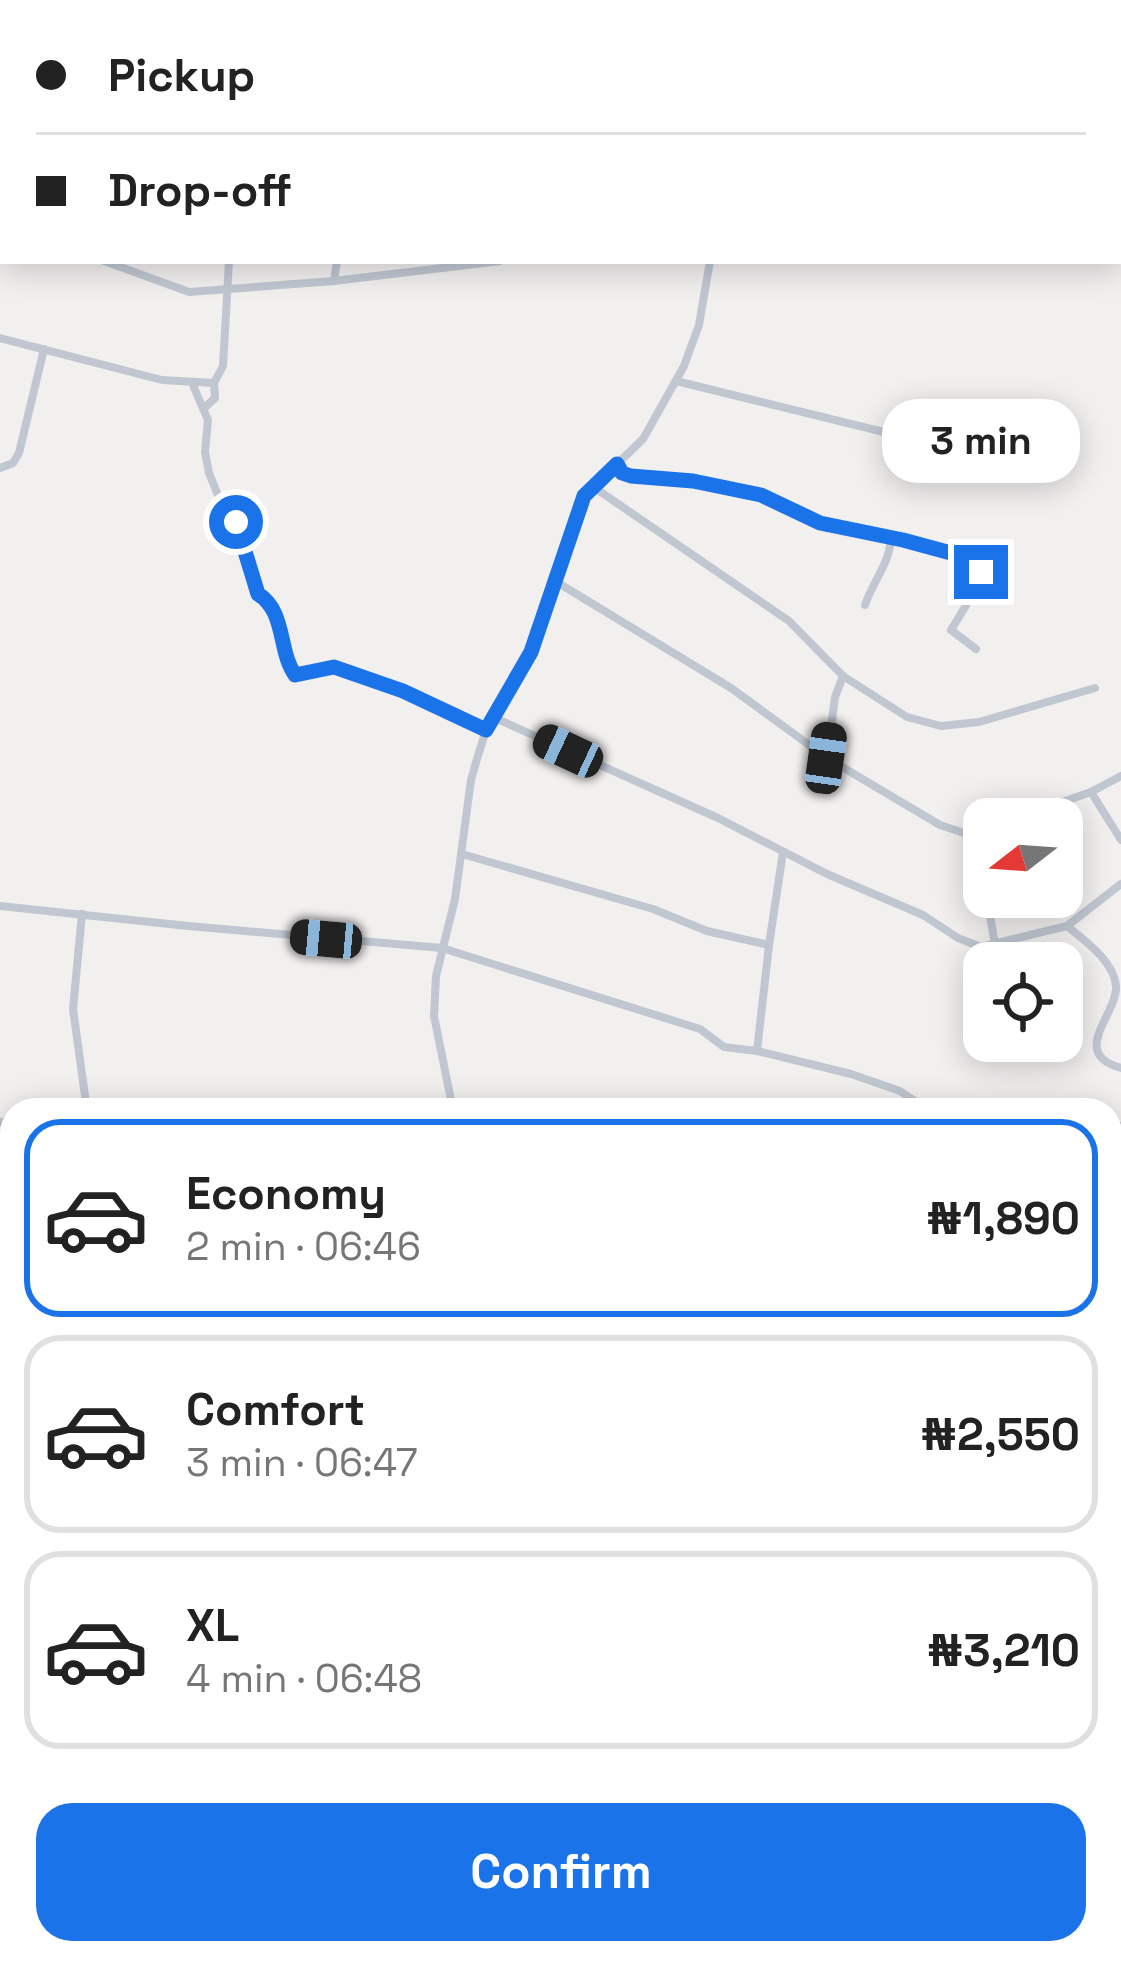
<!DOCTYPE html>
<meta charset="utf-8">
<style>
body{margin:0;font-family:"Space Grotesk",sans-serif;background:#f2f2f2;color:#222;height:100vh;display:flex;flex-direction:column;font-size:45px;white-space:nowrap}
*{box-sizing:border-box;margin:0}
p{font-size:39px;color:#767676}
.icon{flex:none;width:66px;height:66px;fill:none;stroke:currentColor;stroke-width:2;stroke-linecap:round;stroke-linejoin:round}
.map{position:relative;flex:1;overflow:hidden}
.panel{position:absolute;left:0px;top:1098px;width:1122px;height:867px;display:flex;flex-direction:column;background:#fff;border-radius:36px 36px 0 0;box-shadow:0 6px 30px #0003}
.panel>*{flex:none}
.guide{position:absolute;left:0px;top:0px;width:1122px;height:264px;box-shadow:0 6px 30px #0003;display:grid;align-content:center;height:264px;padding:0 36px;background:#fff}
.needle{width:78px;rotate:253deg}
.fabs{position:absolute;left:963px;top:798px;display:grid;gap:24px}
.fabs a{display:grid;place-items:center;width:120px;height:120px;border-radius:24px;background:#fff;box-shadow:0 6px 30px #0003;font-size:60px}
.end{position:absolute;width:54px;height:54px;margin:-27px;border:15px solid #1a73e8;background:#fff;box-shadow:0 0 0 6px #fff}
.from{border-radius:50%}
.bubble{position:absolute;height:84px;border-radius:36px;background:#fff;box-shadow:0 6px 30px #0003;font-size:39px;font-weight:800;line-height:84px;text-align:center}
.car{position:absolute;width:36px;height:72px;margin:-36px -18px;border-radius:15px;box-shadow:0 0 9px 3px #0007;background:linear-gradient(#222 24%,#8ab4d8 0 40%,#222 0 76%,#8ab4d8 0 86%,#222 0)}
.guide b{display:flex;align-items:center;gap:42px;height:114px;font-size:45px}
.guide b+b{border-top:3px solid #e0e0e0}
.guide i{width:30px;height:30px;background:#222}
ul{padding:21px 0 0;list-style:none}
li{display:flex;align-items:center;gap:36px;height:198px;margin:0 24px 18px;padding:0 12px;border:6px solid #e0e0e0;border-radius:36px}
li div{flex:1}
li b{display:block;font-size:45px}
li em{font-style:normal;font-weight:800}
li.current{border-color:#1a73e8}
li>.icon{width:108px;height:108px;stroke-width:1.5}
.cta{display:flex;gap:24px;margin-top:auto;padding:24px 36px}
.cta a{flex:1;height:138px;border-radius:36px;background:#1a73e8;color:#fff;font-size:48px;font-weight:800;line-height:138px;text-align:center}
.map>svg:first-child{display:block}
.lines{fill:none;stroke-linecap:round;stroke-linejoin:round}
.minor{stroke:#c0c7d1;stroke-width:8}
.highway{stroke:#879abe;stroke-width:12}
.route{stroke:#1a73e8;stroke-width:15}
</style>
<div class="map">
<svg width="1121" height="1964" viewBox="0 0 1121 1964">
<rect width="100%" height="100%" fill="#f2efef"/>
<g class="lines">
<g class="minor">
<path d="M77,0l12,3"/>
<path d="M1035,0l3,3"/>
<path d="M204,3l1,-3"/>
<path d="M292,3l1,-3"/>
<path d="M385,3l1,-3"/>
<path d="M520,3v-3"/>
<path d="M607,3l1,-3"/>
<path d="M695,3l1,-3"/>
<path d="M753,3v-3"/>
<path d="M868,3l1,-3"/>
<path d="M999,3l5,-3"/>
<path d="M1108,3l2,-3"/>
<path d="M0,45h3"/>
<path d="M1119,82l2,2"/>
<path d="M1119,147l2,-1"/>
<path d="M0,149h3"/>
<path d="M104,261l85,31 145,-11 166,-20"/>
<path d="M334,281l3,-20"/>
<path d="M0,338l162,42 52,3 9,-17 6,-105"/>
<path d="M676,381l318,78 16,2 33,-3"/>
<path d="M192,383l16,37 -3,32 4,21 10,25 17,24 22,72c28,17 20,57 37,81l39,-8 55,21 14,3 83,39"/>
<path d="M203,409l12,-11 -1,-15"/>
<path d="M617,464l5,9 9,3c42,3 88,5 129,19 23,8 44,24 68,30 48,12 97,19 145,34l8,13v9l-30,49 25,19"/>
<path d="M0,468l13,-5 6,-10 25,-104"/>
<path d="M592,486l197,135 54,55 64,41 34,9 38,-4 116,-34"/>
<path d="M555,581l176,107 96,70 113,67 24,8 20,-3"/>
<path d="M865,605c7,-22 28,-47 25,-68"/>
<path d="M495,718l223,100 109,56 96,41 35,23 23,9 86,-21 54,-42"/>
<path d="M827,758l8,-61 8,-21"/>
<path d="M1091,792l30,48"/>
<path d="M1014,819l77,-27 30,-16"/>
<path d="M977,833l7,44"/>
<path d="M462,854l191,55 54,22 62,14"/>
<path d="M987,897l8,48"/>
<path d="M0,906l188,20 254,22 258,81 24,18 33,4 94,23 49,17 28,19"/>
<path d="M82,914l-9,95 14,101"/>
<path d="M1067,926c17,14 47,35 49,60 2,28 -48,67 5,82"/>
<path d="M757,1051l12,-106 14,-93"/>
<path d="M453,1110l-19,-94 2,-40 19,-77 16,-119 6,-21 9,-29 45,-78 53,-156 59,-57 41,-73 15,-41 11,-64"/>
<path d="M0,1122l12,-1"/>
<path d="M1110,1124l11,2"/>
<path d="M0,1263h12"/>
<path d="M1110,1415l11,-55"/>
<path d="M0,1513l12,2"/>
<path d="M1110,1523l11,3"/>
<path d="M1110,1637l11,3"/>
<path d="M1110,1775l11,3"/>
<path d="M0,1851h12"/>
<path d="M0,1933l12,2"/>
<path d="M35,1964l3,-11"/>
<path d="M144,1964l2,-11"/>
<path d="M493,1964l1,-11"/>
<path d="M610,1964v-11"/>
<path d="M718,1964l1,-11"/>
</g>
<g class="highway">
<path d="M1110,1181h11"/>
<path d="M0,1190h12"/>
<path d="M1110,1195h11"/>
<path d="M0,1207h12"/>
</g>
</g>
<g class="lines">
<path class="route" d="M236,522l22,72c28,17 20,57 37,81l39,-8 69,24 83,39 45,-78 53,-156 33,-32 5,9 9,3 62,5 68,14 59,28 83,17 70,19 8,13"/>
</g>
</svg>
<div class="fabs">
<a><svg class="needle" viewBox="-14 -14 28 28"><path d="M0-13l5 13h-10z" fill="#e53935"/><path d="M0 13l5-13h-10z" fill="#767676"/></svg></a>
<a><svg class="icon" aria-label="locate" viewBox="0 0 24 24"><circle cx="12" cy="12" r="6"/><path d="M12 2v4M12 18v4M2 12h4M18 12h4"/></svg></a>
</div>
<i class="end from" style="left:236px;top:522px"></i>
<i class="end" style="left:981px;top:572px"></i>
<div class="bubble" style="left:882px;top:399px;width:198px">3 min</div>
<i class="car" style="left:568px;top:751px;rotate:295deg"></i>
<i class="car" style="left:826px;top:758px;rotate:8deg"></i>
<i class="car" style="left:326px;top:939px;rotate:275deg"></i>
<div class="guide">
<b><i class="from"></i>Pickup</b>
<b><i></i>Drop-off</b>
</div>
<section class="panel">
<ul>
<li class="current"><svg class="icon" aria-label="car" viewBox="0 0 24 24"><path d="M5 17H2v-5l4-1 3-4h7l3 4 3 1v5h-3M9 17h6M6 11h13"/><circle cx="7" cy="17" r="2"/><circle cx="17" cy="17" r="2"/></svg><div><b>Economy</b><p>2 min · 06:46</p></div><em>₦1,890</em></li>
<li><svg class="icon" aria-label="car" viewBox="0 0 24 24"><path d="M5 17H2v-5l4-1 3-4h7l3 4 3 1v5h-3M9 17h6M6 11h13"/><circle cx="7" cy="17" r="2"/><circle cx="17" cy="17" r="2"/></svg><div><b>Comfort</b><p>3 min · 06:47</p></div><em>₦2,550</em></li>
<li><svg class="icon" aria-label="car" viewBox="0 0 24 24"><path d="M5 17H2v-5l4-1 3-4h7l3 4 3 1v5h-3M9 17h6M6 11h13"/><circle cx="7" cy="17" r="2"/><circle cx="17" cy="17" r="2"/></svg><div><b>XL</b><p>4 min · 06:48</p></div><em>₦3,210</em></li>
</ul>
<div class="cta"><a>Confirm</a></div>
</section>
</div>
